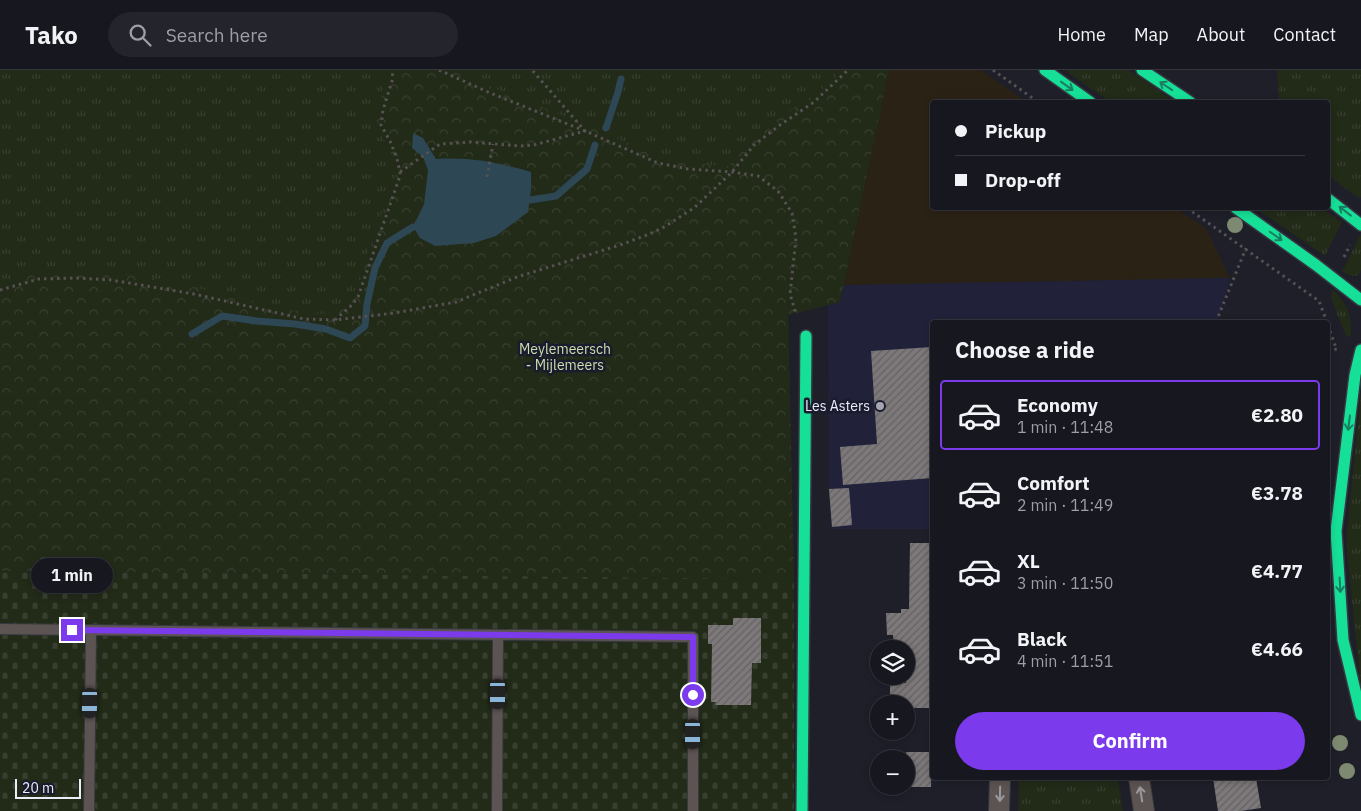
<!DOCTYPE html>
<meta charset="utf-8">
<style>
body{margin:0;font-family:"IBM Plex Sans",sans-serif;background:#23242c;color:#f1f3f6;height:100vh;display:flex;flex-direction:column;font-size:19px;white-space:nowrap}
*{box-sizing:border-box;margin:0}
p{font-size:16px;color:#9e9fa4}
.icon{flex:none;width:28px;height:28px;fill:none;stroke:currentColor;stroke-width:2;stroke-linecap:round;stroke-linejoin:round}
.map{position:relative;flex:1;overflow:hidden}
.side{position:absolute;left:930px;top:250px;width:400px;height:460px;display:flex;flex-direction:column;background:#16171f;border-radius:5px;box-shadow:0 2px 8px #0003,0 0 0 1px #35363d}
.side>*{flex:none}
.top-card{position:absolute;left:930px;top:30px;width:400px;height:110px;border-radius:5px;box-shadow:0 2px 8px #0003,0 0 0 1px #35363d;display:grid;align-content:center;height:110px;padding:0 25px;background:#16171f}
.fabs{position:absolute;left:870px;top:570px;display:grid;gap:10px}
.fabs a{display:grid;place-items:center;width:45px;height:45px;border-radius:50%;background:#16171f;box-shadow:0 2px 8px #0003,0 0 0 1px #35363d;font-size:25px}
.scale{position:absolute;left:15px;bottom:12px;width:66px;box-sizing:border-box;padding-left:5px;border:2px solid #ebedfa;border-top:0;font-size:14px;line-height:18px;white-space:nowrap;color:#ebedfa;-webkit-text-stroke:4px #1a1b2d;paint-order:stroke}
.end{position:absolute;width:22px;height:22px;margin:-11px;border:6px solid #7c3aed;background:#fff;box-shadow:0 0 0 2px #fff}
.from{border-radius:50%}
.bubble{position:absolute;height:35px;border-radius:18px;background:#16171f;box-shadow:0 2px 8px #0003,0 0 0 1px #35363d;font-size:16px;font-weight:700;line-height:35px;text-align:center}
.car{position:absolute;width:15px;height:30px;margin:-15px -8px;border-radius:6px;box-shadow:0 0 4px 1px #0007;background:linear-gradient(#222 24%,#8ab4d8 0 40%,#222 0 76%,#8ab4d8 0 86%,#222 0)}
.top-card b{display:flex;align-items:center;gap:18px;height:48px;font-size:19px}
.top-card b+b{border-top:1px solid #35363d}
.top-card i{width:12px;height:12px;background:#f1f3f6}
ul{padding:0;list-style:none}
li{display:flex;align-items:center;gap:15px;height:70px;margin:0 10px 8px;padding:0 15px;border:2px solid transparent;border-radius:5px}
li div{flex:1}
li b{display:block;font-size:19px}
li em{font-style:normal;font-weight:700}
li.active{border-color:#7c3aed}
li>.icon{width:45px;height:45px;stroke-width:1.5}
h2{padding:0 25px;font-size:22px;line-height:60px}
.cta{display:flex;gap:10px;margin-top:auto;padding:10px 25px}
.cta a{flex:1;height:58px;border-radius:30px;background:#7c3aed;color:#fff;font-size:20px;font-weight:700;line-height:58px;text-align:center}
header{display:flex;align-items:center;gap:30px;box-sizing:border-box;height:70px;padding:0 25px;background:#16171f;border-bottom:1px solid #35363d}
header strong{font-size:24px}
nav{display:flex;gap:28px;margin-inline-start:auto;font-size:18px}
.search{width:350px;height:45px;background:#23242c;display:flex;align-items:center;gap:12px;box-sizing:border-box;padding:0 18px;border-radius:28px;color:#9e9fa4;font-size:19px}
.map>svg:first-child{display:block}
.commercial{fill:#2b2216}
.built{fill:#212239}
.grass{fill:url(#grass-tufts)}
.cemetery{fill:url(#cemetery-stones)}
.park{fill:url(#park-crowns)}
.water{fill:#2d4755}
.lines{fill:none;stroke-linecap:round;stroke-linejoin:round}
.stream{stroke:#2d4755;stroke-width:7}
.building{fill:url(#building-hatch)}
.lane-casing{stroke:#373941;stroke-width:12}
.street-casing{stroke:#373941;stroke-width:22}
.fast-casing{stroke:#373941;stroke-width:14}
.path{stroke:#565152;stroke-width:3;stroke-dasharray:2.5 4;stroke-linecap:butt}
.lane{stroke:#5c5452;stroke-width:10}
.street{stroke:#5c5452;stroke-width:20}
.fast{stroke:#16e098;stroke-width:11}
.tree{fill:#7d8971}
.oneway{stroke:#187e62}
.oneway2{stroke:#9c999e}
.route{stroke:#7c3aed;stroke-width:6}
.poi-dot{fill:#a3a5b1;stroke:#1a1b2d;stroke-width:2}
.labels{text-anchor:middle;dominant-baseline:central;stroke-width:5;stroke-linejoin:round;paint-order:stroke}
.park-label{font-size:14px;fill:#cadfac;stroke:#1a1b2d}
.poi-label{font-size:14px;fill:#ebedfa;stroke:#1a1b2d;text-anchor:end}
</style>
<header>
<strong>Tako</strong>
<div class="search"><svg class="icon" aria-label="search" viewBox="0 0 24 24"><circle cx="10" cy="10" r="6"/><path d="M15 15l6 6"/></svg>Search here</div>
<nav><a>Home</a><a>Map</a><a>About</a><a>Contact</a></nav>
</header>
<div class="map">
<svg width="1361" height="741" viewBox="0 0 1361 741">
<defs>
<pattern id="grass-tufts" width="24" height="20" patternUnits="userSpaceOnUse" patternTransform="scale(1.25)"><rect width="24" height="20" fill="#222a18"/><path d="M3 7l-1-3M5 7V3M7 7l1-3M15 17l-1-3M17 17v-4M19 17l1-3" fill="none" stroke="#383f2f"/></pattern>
<pattern id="cemetery-stones" width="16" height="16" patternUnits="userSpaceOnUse" patternTransform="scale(1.25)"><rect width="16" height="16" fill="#222a18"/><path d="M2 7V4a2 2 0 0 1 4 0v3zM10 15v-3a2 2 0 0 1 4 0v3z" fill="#383f2f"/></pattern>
<pattern id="park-crowns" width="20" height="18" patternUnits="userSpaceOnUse" patternTransform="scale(1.25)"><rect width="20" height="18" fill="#222a18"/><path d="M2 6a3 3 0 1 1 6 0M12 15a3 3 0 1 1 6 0" fill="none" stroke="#383f2f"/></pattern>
<pattern id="building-hatch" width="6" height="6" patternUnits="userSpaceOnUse" patternTransform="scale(1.25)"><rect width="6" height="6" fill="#7d7879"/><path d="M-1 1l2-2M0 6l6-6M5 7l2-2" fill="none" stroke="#646264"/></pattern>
</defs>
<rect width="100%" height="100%" fill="#1e1f29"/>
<path class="commercial" d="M889,0h92l46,32h-95v106h244l30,20 24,50 -386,7z"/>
<path class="built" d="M1230,208l-12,44h-286v207h-101l-2,-40 -1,-183 12,-4 4,-17z"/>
<g class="grass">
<path d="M0,0h889l-49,232 -52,13 6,264 -794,-8z"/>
<path d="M1064,0h65l46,32h-65z"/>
<path d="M1277,0h84v127l-3,1 -30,-23v-73h-49z"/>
<path d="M1255,138h66l21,14 -17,34z"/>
<path d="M1360,165l1,1v34l-2,5 -7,1 -10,-4z"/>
<path d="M1333,219c16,19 18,23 18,48l-5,-1 -15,-38z"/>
<path d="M1361,321v300l-15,-150z"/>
<path d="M1019,708h99l5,33h-105z"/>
</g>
<path class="cemetery" d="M0,501l794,8v232h-794z"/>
<path class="park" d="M388,0h68l34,16 97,39 73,32 28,6 41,3 21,-26 26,-20 34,-23 28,-27h51l-49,232 -52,13 6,264 -794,-8v-288c78,-31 187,4 267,21 12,3 25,7 37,8 10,2 21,1 31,2l14,-12 4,-7 42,-120c0,-11 -5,-25 -10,-34 -3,-4 -7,-9 -9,-14 -4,-11 11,-43 12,-57z"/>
<path class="water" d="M413,63l10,5 13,21c36,-2 60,3 95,13v18l-3,22 -32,24 -22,7 -39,3 -15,-8 -7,-11 11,-23 4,-34 -5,-13 -11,-9z"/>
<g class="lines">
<g class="stream">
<path d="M606,58l12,-36 3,-13"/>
<path d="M530,130l26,-4 31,-27 8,-24"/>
<path d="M192,264l30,-18 35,5 38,3 31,5 24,9 15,-12 2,-22 8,-36 12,-25 26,-16"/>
</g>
</g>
<g class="building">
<path d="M932,277v131l-89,7 -3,-38 37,-3 -6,-93z"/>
<path d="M849,418l3,37 -20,2 -3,-38z"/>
<path d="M910,473h22v165h-26v-4h-16v-22l16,1v-34h-12l-1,-14h-6l-1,-22h15v-4h8z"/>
<path d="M733,548h28v45h-9l-1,42h-36l1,-3h-5l1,-58h-4v-19h25z"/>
<path d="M906,682h26l-1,35h-39l14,-1v-27h-14v-5h14z"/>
<path d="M1213,708h43l5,30 -20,3h-23z"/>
</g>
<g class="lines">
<defs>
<g id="lane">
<path d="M0,559l693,8v174"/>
<path d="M89,741l2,-181"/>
<path d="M497,741l1,-176"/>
</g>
<g id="street">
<path d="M1139,708l5,33"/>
<path d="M999,741l1,-33"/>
</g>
<g id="fast">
<path d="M1045,0l45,32"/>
<path d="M1142,0l48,32"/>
<path d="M1328,129l33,26"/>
<path d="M1236,138l80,57 45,35"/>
<path d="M1361,280l-6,25 -19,156 7,109 18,75"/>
<path d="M802,741l4,-475"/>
</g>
</defs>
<use href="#lane" class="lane-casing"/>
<use href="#street" class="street-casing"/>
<use href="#fast" class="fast-casing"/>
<g class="path">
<path d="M439,0l49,22 97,39 73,32 30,6 44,3 26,4 20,15 14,22 4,25 -6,56 6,20"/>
<path d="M993,0l45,32"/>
<path d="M400,102l40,-28 31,-2 50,4 13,-1 51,-14 -53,-61"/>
<path d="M487,107l6,-33"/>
<path d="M1187,138l132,93 8,21"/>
<path d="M1344,187l6,-12"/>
<path d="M0,220l39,-11 38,-1 34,2 83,14 110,25 31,1 59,-7 62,-11 61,-25 103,-32 27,-10 17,-8 30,-19 38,-36 22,-27 26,-20 34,-23 34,-32"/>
<path d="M335,250l17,-15 6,-8 42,-121v-4l-3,-13 -7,-18 -9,-16 2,-15 9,-29 1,-11"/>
<path d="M1216,252l30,-74"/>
<path d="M1328,255l8,23"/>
<path d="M1328,281l9,-2"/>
<path d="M1328,661l3,-1"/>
</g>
<use href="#lane" class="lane"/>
<use href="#street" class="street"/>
<use href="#fast" class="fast"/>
</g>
<g class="tree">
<circle cx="1235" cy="155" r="8"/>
<circle cx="1340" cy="673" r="8"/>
<circle cx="1347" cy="701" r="8"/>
</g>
<defs><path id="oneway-shaft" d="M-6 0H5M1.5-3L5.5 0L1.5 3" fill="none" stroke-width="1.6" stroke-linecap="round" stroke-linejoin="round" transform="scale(1.25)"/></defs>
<g class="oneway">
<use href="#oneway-shaft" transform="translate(1067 16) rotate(36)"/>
<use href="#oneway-shaft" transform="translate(1166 16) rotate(-146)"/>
<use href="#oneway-shaft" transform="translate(1345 141) rotate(-142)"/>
<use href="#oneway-shaft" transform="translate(1276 166) rotate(35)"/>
<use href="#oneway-shaft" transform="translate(1349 353) rotate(97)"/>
<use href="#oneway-shaft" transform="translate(1340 515) rotate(87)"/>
</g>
<g class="oneway2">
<use href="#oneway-shaft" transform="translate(1000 724) rotate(91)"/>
<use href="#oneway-shaft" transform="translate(1141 724) rotate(-99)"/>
</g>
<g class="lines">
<path class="route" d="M72,560l621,7v58"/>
</g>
<circle class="poi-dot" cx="880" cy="336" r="5"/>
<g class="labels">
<g class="park-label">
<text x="565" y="279">Meylemeersch<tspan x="565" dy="16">- Mijlemeers</tspan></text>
</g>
<g class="poi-label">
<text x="870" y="336">Les Asters</text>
</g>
</g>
</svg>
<div class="fabs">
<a><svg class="icon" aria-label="layers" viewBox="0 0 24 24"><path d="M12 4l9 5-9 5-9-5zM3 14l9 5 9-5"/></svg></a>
<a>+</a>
<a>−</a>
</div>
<div class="scale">20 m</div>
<i class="end from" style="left:693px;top:625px"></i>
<i class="end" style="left:72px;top:560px"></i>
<div class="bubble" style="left:31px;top:488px;width:82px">1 min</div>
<i class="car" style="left:498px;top:624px;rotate:180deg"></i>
<i class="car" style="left:90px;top:633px;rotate:181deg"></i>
<i class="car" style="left:693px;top:664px;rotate:180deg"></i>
<div class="top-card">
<b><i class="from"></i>Pickup</b>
<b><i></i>Drop-off</b>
</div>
<section class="side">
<h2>Choose a ride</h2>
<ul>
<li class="active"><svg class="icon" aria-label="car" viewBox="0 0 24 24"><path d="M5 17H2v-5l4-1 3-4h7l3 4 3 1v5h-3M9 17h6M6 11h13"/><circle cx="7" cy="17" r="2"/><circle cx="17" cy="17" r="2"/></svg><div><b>Economy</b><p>1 min · 11:48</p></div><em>€2.80</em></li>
<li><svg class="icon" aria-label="car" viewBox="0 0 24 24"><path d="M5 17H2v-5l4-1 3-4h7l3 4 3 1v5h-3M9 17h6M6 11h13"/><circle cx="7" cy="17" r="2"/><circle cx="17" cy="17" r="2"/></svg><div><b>Comfort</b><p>2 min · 11:49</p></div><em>€3.78</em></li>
<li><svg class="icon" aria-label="car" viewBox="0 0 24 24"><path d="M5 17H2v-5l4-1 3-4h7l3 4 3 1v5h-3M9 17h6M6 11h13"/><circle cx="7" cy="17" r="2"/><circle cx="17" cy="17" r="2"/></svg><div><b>XL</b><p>3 min · 11:50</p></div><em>€4.77</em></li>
<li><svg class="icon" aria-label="car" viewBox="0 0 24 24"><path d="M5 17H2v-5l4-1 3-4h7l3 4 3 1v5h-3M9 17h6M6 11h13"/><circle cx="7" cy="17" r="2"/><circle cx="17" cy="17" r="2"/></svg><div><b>Black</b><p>4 min · 11:51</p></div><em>€4.66</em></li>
</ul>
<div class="cta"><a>Confirm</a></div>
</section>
</div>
